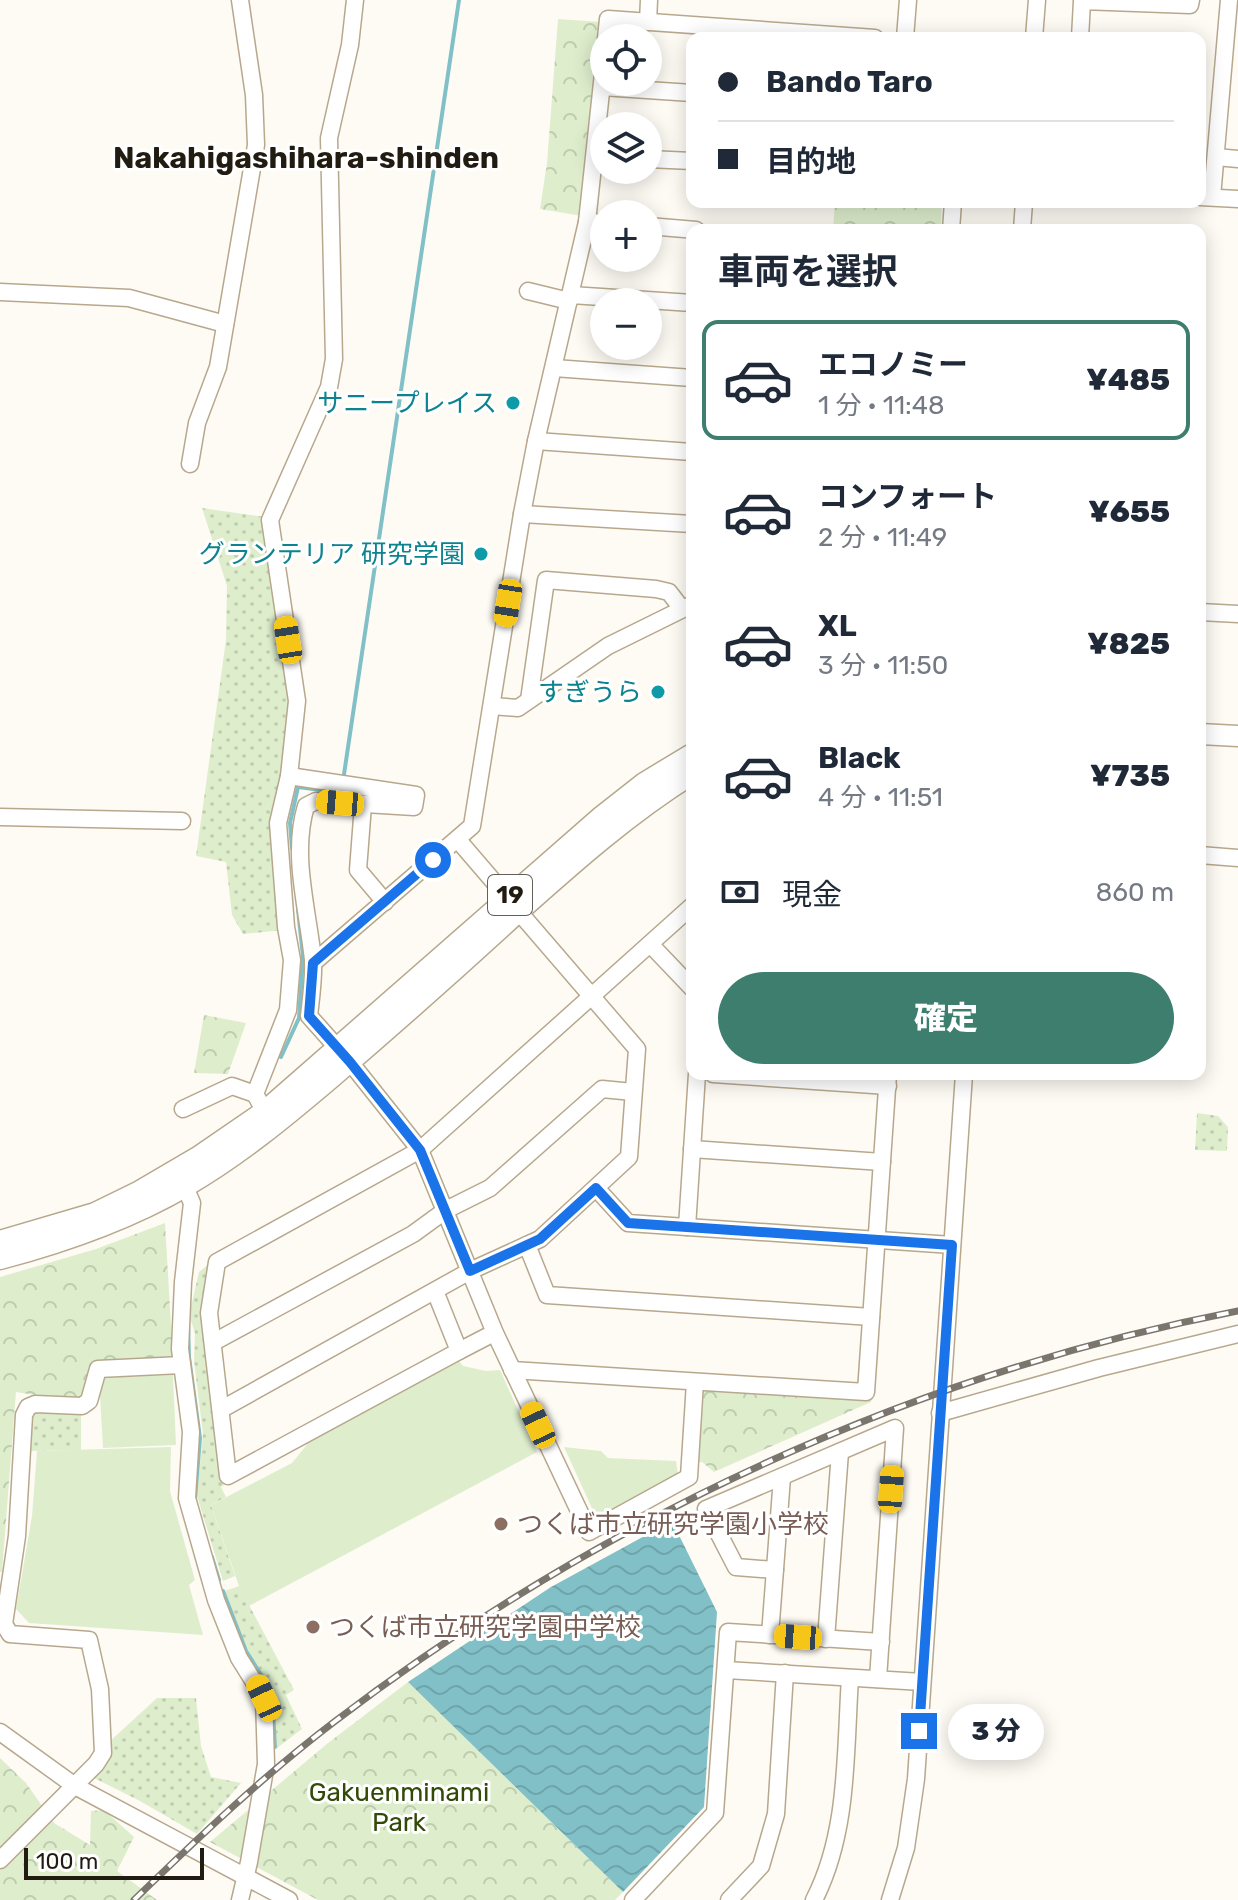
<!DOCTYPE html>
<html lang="ja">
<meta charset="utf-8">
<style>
body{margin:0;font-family:Rubik,"Noto Sans JP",sans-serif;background:#f2f2f3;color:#1f2937;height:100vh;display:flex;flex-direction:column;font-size:30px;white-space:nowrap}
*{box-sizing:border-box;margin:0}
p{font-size:26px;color:#747a83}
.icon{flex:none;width:44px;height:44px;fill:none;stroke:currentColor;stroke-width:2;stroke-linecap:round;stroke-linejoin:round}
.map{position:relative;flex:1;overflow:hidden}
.details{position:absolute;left:686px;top:224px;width:520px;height:856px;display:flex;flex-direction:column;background:#fff;border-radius:16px;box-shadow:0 4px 20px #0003}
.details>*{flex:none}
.banner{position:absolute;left:686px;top:32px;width:520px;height:176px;border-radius:16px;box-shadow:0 4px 20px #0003;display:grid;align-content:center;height:176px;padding:0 32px;background:#fff}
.buttons{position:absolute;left:590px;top:24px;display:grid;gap:16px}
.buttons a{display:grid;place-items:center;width:72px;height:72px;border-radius:50%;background:#fff;box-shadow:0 4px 20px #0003;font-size:40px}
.scale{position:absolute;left:24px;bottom:20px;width:180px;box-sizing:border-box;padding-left:8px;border:4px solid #211b11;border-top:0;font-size:22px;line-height:28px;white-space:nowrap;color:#211b11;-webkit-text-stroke:6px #fff;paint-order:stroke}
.end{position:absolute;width:36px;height:36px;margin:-18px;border:10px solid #1a73e8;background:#fff;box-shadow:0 0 0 4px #fff}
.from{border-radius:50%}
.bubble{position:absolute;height:56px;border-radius:28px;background:#fff;box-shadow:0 4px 20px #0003;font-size:26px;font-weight:800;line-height:56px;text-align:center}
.car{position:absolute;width:24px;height:48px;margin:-24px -12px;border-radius:10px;box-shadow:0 0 6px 2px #0007;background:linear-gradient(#f5c518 24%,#345 0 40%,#f5c518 0 76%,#345 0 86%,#f5c518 0)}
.banner b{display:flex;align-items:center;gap:28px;height:76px;font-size:30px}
.banner b+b{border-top:2px solid #e0e1e3}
.banner i{width:20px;height:20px;background:#1f2937}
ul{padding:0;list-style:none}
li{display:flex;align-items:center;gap:24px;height:120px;margin:0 16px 12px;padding:0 16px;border:4px solid transparent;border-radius:16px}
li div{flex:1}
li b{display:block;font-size:30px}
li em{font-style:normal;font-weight:800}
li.active{border-color:#3d7e6e}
li>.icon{width:72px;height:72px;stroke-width:1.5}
h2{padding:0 32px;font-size:36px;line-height:96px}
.pay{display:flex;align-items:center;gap:20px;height:88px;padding:0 32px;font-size:30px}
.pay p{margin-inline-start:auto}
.primary-button{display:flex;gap:16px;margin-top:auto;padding:16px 32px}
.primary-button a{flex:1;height:92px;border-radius:48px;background:#3d7e6e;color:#fff;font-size:32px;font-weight:800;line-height:92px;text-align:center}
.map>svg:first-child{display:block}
.grass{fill:url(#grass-dots)}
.forest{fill:url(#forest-crowns)}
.pitch{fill:#deeecd}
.water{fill:url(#water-waves)}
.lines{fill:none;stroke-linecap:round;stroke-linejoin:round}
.stream{stroke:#81c0c7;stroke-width:4}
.minor-casing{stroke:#b7a88d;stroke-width:19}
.major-casing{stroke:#b7a88d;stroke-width:23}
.minor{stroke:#fff;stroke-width:16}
.major{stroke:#fff;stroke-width:20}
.rail-casing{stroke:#7b766d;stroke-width:7}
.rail{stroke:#fff;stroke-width:4;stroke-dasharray:12;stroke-linecap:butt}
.route{stroke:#1a73e8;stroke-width:10}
.culture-dot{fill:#0f9aa8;stroke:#fff;stroke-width:3}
.education-dot{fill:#8d6e63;stroke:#fff;stroke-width:3}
.labels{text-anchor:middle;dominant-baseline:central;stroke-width:6;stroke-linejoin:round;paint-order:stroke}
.shield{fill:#fff;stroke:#645f58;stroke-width:2}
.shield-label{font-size:24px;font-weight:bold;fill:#211b11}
.culture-label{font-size:26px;fill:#0d838f;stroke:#fff;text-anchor:end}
.education-label{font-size:26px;fill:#785e54;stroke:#fff;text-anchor:start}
.park-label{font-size:26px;fill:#314a06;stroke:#fff}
.quarter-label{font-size:30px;font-weight:bold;fill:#211b11;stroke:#fff}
</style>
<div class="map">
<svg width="1238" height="1900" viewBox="0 0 1238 1900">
<defs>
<pattern id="grass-dots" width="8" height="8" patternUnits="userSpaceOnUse" patternTransform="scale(2)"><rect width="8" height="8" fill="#deeecd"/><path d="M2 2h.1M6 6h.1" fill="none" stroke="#beccaf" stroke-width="1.8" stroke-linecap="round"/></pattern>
<pattern id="forest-crowns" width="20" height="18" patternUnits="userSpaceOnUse" patternTransform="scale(2)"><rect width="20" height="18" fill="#deeecd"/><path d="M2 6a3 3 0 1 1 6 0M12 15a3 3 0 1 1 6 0" fill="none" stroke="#beccaf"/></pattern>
<pattern id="water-waves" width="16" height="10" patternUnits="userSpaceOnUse" patternTransform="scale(2)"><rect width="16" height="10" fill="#81c0c7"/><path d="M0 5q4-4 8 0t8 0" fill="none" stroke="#6fa4aa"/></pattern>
</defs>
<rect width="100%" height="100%" fill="#fefbf5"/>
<g class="grass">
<path d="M202,508l63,9 26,184 -18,122 11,107 -41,4 -11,-19 -6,-53 -30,-6 30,-216 1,-54z"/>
<path d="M1197,1113l21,3 10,11 -1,24 -32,-1z"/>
<path d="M210,1263l17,220 -6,4 5,10 -15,8 24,71 -12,5 -26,-85 6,-62 -9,-73 1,-28 -6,-18 10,-43z"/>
<path d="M81,1412v38l-51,1 3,-38z"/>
<path d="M239,1586l55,104 -8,5 16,34 -25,19 -3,-55 -27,-42 -22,-60z"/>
<path d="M157,1698h39l5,48 10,31 30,6 -44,51 -57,-33 -48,-24 16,-34z"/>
</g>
<g class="forest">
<path d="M558,19l43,3 -15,178 -4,16 -42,-7 7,-46z"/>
<path d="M835,202h107l-1,25 -4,3h-104z"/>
<path d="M204,1015l42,8 -18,51 -34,-1z"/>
<path d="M165,1223l8,137 -74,2 -16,35 -23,2 -44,-7 -14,180h-2v-295l96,-28z"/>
<path d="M699,1386l173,13 -1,3 -157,70 -12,-10h-7z"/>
<path d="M408,1682l215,210 -8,8h-297l-108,-58 118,-99z"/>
<path d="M0,1758l26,25 28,40 36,22 1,-34 13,-1 30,27 -17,34 40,29h-157z"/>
</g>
<g class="pitch">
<path d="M456,1357l7,9 23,5 14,-1 37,82 -288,154 -9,-17 -29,-84 81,-42 22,-27z"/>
<path d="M173,1375l3,70 -73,3 -4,-70z"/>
<path d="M171,1447l-1,44 25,89 -6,5 14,50 -174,-12 -13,-14 16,-93 5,-65z"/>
<path d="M564,1447l37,4 7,7 68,3 2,14 -82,42z"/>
</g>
<path class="water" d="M672,1521l45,91 -13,195 -81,85 -215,-210 143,-95z"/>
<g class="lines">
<g class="stream">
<path d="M343,781l116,-781"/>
<path d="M292,848l-2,-25 8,-36 39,5 5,-3"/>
<path d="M281,1057l18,-39 4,-62 -5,-47"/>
<path d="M188,1321l1,36 11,81 -5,61"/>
<path d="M212,1557l7,23"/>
<path d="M223,1591l23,60 26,41 3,55"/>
</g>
<defs>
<g id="minor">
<path d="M648,22l1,-22"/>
<path d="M606,38l2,-19 267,19"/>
<path d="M905,38l3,-38"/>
<path d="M1034,38l3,-38"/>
<path d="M1080,38l2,-37 108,4 1,-5"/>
<path d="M602,87l90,6"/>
<path d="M1216,157l22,2"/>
<path d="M648,159l44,2"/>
<path d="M1200,197l38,2"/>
<path d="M1212,197l17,-197"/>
<path d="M587,222l17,-158"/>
<path d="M648,226l48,4"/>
<path d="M951,230l2,-28"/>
<path d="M1022,230l2,-28"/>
<path d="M528,291l41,10"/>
<path d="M0,292l129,6 96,26"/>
<path d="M571,295l121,8"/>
<path d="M554,368l138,10"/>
<path d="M536,441l156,11"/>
<path d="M190,464l7,-41 21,-56 38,-222 -2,-50 -14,-95"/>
<path d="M522,514l170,10"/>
<path d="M1200,612l38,2"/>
<path d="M529,700l17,-120 110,9 13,3 13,17"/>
<path d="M492,706l26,2 90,-62 81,-40"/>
<path d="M289,776l127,19 -2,12 -98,-6 -10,5c-15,49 2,104 7,154 1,18 -2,38 -4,56l41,46 70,88 75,183 94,199 100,-55 6,-95"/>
<path d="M363,805l-5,65 27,32"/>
<path d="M0,817l182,4"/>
<path d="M458,840l49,57"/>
<path d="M1200,855l38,3"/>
<path d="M650,944l42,44"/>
<path d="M313,963l159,-137 50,-312 14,-73 51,-219 17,1"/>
<path d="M713,1074l175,12"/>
<path d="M255,1094l33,-84 4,-50 -6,-33 -8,-104 11,-47 8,-75 -27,-181 59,-133 5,-28 -5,-221 21,-93 5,-45"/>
<path d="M183,1109l49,-23 23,8 5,9"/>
<path d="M692,1149l190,13"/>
<path d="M185,1187l7,16 -9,79 -3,67 11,83 -4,66 29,102 23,58 25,40 2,66 -17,98 -9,38"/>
<path d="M596,1188l32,35 324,22"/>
<path d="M687,1227l10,-153"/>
<path d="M527,1245l20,50 324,22"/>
<path d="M435,1291l24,60 -231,125 -19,-163 8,-51 203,-112 272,-244"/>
<path d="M214,1342l199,-108 33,-24 44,-22 112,-99 31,3"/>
<path d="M459,1351l29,-15"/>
<path d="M512,1370l354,22 22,-318"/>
<path d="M222,1409l248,-138 70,-32 89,-82 8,-108 -118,-137"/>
<path d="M940,1413l159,-45 139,-34"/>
<path d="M775,1570l-39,-3 -30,-58 189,-81 -17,251"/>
<path d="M770,1635l12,-158"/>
<path d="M826,1639l14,-187"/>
<path d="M726,1670l196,12"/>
<path d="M0,1732l75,54 214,114"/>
<path d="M0,1860l96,-96 7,-11 -3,-64 -11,-49 -79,-6 -6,-10 13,-88 7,-121 4,-8 7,-3 47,2 7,-5 9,-32 84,-4"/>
<path d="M633,1900l82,-87 13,-181 153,10"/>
<path d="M729,1900l32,-34 15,-52 9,-141"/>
<path d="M814,1900c35,-68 31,-148 36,-222"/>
<path d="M890,1900l16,-52 10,-69 48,-705"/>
</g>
<g id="major">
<path d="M1200,734l38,2"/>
<path d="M0,1241l95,-28 45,-22 58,-34 67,-46 337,-295 42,-33 48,-29"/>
<path d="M0,1259c64,-17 128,-39 186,-73 52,-30 99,-69 145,-108 63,-54 125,-109 186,-165 56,-50 111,-99 175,-139"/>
</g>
</defs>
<use href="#minor" class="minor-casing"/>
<use href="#major" class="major-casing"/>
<use href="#minor" class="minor"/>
<use href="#major" class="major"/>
<defs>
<path id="rail" d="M134,1900c64,-62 129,-124 200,-178 267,-203 575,-347 904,-411"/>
</defs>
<use href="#rail" class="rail-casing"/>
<use href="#rail" class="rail"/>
</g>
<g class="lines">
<path class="route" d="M433,860l-120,103 -4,53 41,46 70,88 50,121 70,-32 56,-51 32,35 324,22 -33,486"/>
</g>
<g class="culture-dot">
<circle cx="513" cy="403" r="8"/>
<circle cx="481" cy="554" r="8"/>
<circle cx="658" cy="692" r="8"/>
</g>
<g class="education-dot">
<circle cx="501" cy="1524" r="8"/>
<circle cx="313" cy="1627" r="8"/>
</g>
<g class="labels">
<rect class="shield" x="488" y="875" width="44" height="40" rx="6"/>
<g class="shield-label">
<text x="510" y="895">19</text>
</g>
<g class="culture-label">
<text x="497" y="403">サニープレイス</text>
<text x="465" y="554">グランテリア 研究学園</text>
<text x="642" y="692">すぎうら</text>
</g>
<g class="education-label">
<text x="517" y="1524">つくば市立研究学園小学校</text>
<text x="329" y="1627">つくば市立研究学園中学校</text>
</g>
<g class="park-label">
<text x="399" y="1792">Gakuenminami<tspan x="399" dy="30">Park</tspan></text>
</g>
<g class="quarter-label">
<text x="306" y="158">Nakahigashihara-shinden</text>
</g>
</g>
</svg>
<div class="buttons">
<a><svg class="icon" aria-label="locate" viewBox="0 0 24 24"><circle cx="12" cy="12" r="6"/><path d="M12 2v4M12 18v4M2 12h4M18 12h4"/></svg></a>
<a><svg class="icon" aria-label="layers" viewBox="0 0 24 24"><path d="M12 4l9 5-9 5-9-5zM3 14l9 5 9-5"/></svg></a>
<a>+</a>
<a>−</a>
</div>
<div class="scale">100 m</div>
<i class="end from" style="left:433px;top:860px"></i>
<i class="end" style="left:919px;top:1731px"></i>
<div class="bubble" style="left:948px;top:1704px;width:96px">3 分</div>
<i class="car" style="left:508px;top:603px;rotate:189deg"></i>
<i class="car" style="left:288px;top:640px;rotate:351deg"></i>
<i class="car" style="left:340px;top:803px;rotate:275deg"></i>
<i class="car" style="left:538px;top:1425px;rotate:335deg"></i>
<i class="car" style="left:891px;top:1489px;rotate:4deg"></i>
<i class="car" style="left:798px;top:1637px;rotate:274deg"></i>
<i class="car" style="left:264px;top:1698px;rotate:335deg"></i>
<div class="banner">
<b><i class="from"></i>Bando Taro</b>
<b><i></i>目的地</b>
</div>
<section class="details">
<h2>車両を選択</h2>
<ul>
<li class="active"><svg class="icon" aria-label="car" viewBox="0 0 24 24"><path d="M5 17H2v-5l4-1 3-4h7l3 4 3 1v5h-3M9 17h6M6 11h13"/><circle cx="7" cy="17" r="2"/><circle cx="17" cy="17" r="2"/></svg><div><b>エコノミー</b><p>1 分 · 11:48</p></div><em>¥485</em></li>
<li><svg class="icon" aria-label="car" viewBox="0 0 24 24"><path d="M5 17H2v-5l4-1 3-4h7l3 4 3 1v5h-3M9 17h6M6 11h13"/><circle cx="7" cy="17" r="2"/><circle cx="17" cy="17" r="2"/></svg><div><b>コンフォート</b><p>2 分 · 11:49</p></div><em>¥655</em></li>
<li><svg class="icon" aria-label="car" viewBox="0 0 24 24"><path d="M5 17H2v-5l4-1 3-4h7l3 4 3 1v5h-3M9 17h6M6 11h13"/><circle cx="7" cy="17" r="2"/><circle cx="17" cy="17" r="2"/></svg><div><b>XL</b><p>3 分 · 11:50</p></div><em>¥825</em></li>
<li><svg class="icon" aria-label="car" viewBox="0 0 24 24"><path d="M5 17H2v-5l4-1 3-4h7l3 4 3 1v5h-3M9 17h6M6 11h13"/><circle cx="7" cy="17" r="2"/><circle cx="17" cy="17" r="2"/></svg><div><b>Black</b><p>4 分 · 11:51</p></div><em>¥735</em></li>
</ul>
<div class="pay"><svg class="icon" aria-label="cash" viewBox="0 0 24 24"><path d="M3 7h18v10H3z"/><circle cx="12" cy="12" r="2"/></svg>現金<p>860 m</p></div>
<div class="primary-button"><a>確定</a></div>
</section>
</div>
